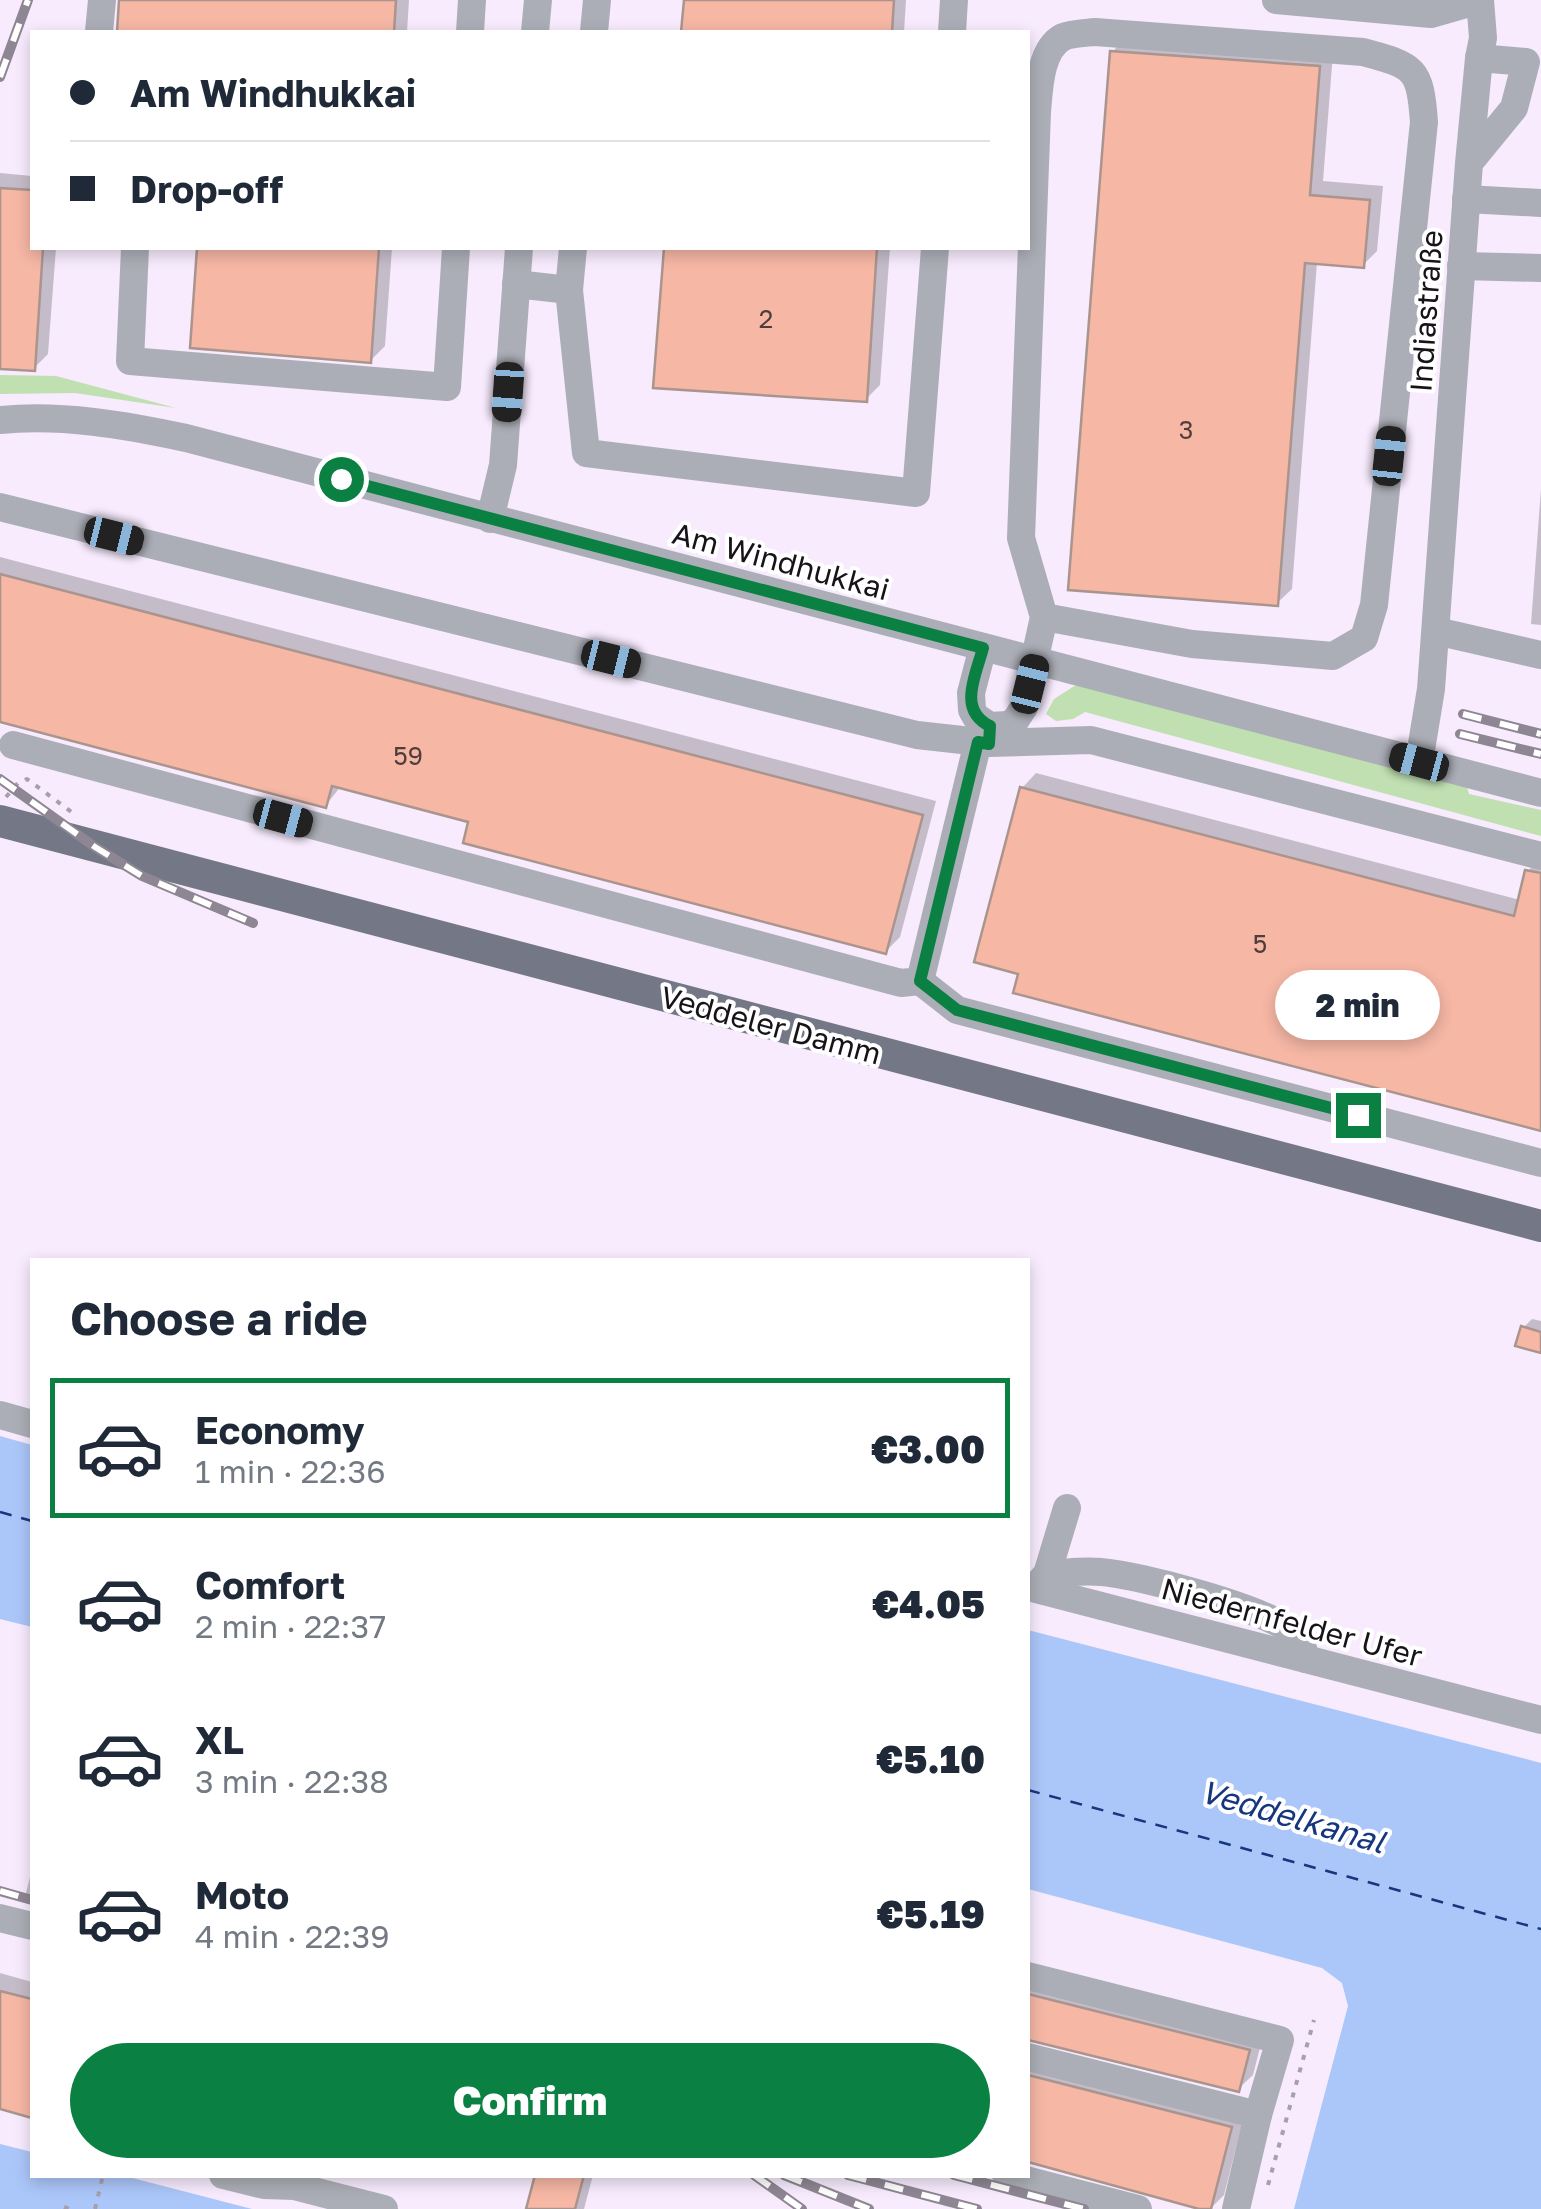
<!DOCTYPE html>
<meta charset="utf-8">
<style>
body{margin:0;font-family:"Golos Text",sans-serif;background:#f6f6f7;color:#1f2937;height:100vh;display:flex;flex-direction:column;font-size:38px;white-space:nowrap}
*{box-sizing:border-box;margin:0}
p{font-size:32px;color:#747a83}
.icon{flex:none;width:55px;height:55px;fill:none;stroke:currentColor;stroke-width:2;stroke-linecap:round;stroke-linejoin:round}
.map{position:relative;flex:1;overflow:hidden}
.drawer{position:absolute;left:30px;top:1258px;width:1000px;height:920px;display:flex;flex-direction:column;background:#fff;border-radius:0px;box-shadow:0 5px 15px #0003}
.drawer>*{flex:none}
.top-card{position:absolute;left:30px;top:30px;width:1000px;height:220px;border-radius:0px;box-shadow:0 5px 15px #0003;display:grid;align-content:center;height:220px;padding:0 40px;background:#fff}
.end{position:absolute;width:45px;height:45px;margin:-22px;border:12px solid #0b8043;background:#fff;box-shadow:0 0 0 5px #fff}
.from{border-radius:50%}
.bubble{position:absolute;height:70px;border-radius:35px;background:#fff;box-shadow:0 5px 15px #0003;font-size:32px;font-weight:800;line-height:70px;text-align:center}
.car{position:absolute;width:30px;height:60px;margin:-30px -15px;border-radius:12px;box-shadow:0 0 8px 2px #0007;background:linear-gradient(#222 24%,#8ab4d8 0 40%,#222 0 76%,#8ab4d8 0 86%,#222 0)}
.top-card b{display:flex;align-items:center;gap:35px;height:95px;font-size:38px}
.top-card b+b{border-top:2px solid #e0e1e3}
.top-card i{width:25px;height:25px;background:#1f2937}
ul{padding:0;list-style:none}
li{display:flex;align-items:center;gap:30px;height:140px;margin:0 20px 15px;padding:0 20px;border:5px solid transparent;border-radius:0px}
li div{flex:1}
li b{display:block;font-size:38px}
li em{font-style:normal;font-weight:800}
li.active{border-color:#0b8043}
li>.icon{width:90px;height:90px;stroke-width:1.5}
h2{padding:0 40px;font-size:45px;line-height:120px}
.primary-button{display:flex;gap:20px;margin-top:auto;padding:20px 40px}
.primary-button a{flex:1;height:115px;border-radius:60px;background:#0b8043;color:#fff;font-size:40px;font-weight:800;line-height:115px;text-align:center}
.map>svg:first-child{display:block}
.green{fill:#c0e0b1}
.water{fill:#abc6f9}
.shadow{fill:#0003}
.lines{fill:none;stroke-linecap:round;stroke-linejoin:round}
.ferry{stroke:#16367e;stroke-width:2.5;stroke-dasharray:12 10;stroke-linecap:butt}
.building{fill:#f6b7a5;stroke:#aa948e;stroke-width:2.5}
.path{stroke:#a89fad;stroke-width:4;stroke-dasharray:5 8;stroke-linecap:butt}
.minor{stroke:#acaeb7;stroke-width:28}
.major{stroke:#747786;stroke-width:32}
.rail-casing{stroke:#8e8692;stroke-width:10}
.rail{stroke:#fff;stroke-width:6;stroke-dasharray:19;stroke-linecap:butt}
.route{stroke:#0b8043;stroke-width:12}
.labels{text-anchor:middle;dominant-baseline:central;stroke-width:8;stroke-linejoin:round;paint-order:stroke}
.number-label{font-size:25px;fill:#4f3c3c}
.street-label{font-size:30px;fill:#171319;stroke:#fff}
.water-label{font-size:32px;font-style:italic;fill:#16367e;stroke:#fff}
</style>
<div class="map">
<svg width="1541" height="2209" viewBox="0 0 1541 2209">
<rect width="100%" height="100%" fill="#f7ebfd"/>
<g class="green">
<path d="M0,375l56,1 120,32 -101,-15 -75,1z"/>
<path d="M1076,685l391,102 2,7 72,16v26l-456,-124 -12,7 -17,2 -10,-7 8,-15z"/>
</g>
<g class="water">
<path d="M0,1436l32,9v182l-32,-8z"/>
<path d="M1028,1630l513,133v446h-247l54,-203 -6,-23 -20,-15 -294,-79z"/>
<path d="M0,2144l32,8v23h89l131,34h-252z"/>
</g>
<g class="shadow">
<path d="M122,0h287l-2,32h-288z"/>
<path d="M687,0h219l-2,32h-220z"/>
<path d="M1127,37l206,16 -10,128 60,5 -6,65 -14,14 -46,-3 -25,327 -15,14 -165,-551z"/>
<path d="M0,173l32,3v72h24l-8,106 -14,14 -34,-2z"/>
<path d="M200,248h192l-7,98 -15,15 -177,-15z"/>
<path d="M667,248h223l-10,137 -14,14 -210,-14z"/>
<path d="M1541,489v136l-10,-1z"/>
<path d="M0,557l936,244 -36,136 -14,14 -415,-131 -130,-34 -15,19 -326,-85z"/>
<path d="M1036,773l484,127 8,-29 13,-13v270l-519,-155v-185z"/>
<path d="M1532,1319l9,2v30l-18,-23z"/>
<path d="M32,1869v34l-8,-2z"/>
<path d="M0,1973l32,9v132l-32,-8z"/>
<path d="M1028,1987l235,49 -10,39 -15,14 -210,-50z"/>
<path d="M1028,2049l217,63 -21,83 -14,14 -182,-47z"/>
<path d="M538,2175h55l-9,34h-55z"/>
</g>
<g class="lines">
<g class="ferry">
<path d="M0,1512l32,9"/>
<path d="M1028,1790l513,139"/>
</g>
</g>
<g class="building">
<path d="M119,0h277l-2,32h-277z"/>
<path d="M684,0h210l-2,32h-211z"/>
<path d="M1110,51l210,15 -10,129 60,5 -6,68 -59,-5 -27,343 -210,-16z"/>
<path d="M0,188l32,2v58h11l-8,123 -35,-2z"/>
<path d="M197,248h182l-8,115 -181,-15z"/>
<path d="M664,248h213l-10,154 -214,-14z"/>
<path d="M0,574l923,241 -37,139 -423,-111 5,-21 -136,-36 -6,22 -326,-86z"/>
<path d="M1020,787l494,129 11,-46 16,3v258l-528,-138 5,-19 -44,-12z"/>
<path d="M1521,1326l20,6v21l-26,-7z"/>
<path d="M0,1991l32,8v119l-32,-9z"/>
<path d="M1028,1994l222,56 -11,42 -211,-52z"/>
<path d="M1028,2075l204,52 -21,82h-12l-171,-47z"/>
<path d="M535,2175h49l-9,34h-49z"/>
</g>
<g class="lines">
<g class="path">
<path d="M6,797l12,-14 9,-4 46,34"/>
<path d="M1268,2185l46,-165"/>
<path d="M64,2207l6,2"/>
<path d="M95,2209l8,-34"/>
</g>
<g class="minor">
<path d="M1276,0l155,14 49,-14"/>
<path d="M99,32l3,-32"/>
<path d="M470,32l2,-32"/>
<path d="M535,32l3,-32"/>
<path d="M594,32l3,-32"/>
<path d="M952,32l2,-32"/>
<path d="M1479,58l4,-20 -3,-38"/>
<path d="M1466,199l75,4"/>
<path d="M135,248l-5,113 317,26 9,-139"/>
<path d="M573,248l-4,42 17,163 330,40 19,-245"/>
<path d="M1461,266l80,2"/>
<path d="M516,284l53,6"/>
<path d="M0,420c62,-6 125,5 186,18l1355,355"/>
<path d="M0,507l917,228 72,8 102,-3 450,116"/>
<path d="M490,519l13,-54 16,-217"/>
<path d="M1436,631l105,24"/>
<path d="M983,647l-12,46 1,17 4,7 14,9 17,-1 8,-4 9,-14 20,-90 -23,-79 16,-426c2,-23 3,-63 26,-75 9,-4 23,-4 32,-5l268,20c52,14 57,16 61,70l-50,483 -10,33 -31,18 -141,-12 -148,-27"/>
<path d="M13,745l888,238 19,-2 58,-239"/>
<path d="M1419,762l12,-73 38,-526 45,-55 12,-46 -47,-4 -10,105"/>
<path d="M920,981l37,29 584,153"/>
<path d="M0,1415l32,9"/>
<path d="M1047,1574c18,-1 37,-4 54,-2 38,3 165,36 191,60 9,8 11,16 14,27"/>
<path d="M1037,1585l10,-11 20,-66"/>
<path d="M1028,1587l513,133"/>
<path d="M0,1918l32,8"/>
<path d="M1028,1976l252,64 -22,75"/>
<path d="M1028,2057l230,58 -22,94"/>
<path d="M223,2175l41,10 30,1 90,23"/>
<path d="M1006,2175l132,34"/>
</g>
<path class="major" d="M0,821l1541,405"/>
<defs>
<g id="rail">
<path d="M0,77l28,-77"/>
<path d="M1463,714l78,20"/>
<path d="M1460,734l81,20"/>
<path d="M0,779l95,68 47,29 111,47"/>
<path d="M0,1891l32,9"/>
<path d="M754,2175l48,34"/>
<path d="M784,2175l85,34"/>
<path d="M848,2175l129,34"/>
<path d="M954,2175l130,34"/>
</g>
</defs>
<use href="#rail" class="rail-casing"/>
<use href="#rail" class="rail"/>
</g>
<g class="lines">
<path class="route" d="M341,479l642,169c-7,27 -26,62 7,78l-1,18 -11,-2 -58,239 37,29 401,105"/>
</g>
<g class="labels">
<g class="number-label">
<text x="766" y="318">2</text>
<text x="1186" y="429">3</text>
<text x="408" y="755">59</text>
<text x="1260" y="943">5</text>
</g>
<g class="street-label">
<text transform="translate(1426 311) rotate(-86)">Indiastraße</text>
<text transform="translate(781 561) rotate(15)">Am Windhukkai</text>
<text transform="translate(771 1025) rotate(15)">Veddeler Damm</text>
<text transform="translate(1292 1622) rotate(15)">Niedernfelder Ufer</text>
</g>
<g class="water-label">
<text transform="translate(1293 1816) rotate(16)">Veddelkanal</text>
</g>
</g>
</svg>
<i class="end from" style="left:341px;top:479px"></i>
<i class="end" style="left:1358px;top:1115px"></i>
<div class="bubble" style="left:1275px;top:970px;width:165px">2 min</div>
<i class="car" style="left:508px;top:392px;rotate:184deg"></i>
<i class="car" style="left:1389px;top:456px;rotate:6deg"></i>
<i class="car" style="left:114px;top:536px;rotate:104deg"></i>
<i class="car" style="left:611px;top:659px;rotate:104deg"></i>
<i class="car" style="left:1030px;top:684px;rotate:14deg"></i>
<i class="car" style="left:1419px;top:762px;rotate:285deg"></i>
<i class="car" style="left:283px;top:818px;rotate:105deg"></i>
<div class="top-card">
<b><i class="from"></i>Am Windhukkai</b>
<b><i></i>Drop-off</b>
</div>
<section class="drawer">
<h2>Choose a ride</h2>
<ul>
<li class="active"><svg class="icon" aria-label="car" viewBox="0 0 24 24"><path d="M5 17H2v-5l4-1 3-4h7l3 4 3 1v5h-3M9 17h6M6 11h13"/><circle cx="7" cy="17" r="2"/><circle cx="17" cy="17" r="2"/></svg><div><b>Economy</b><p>1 min · 22:36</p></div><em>€3.00</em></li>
<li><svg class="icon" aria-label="car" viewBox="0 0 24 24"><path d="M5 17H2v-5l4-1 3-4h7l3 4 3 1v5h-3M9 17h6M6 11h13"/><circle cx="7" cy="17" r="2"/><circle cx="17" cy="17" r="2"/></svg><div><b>Comfort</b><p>2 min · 22:37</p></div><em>€4.05</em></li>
<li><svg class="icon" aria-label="car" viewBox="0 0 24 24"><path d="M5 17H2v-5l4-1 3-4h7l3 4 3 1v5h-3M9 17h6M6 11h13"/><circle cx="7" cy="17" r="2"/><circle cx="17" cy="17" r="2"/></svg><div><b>XL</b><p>3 min · 22:38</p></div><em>€5.10</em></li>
<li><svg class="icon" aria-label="car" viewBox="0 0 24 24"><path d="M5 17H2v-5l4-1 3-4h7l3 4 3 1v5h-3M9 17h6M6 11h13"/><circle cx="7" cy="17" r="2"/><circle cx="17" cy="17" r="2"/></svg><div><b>Moto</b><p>4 min · 22:39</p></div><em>€5.19</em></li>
</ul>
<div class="primary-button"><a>Confirm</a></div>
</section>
</div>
